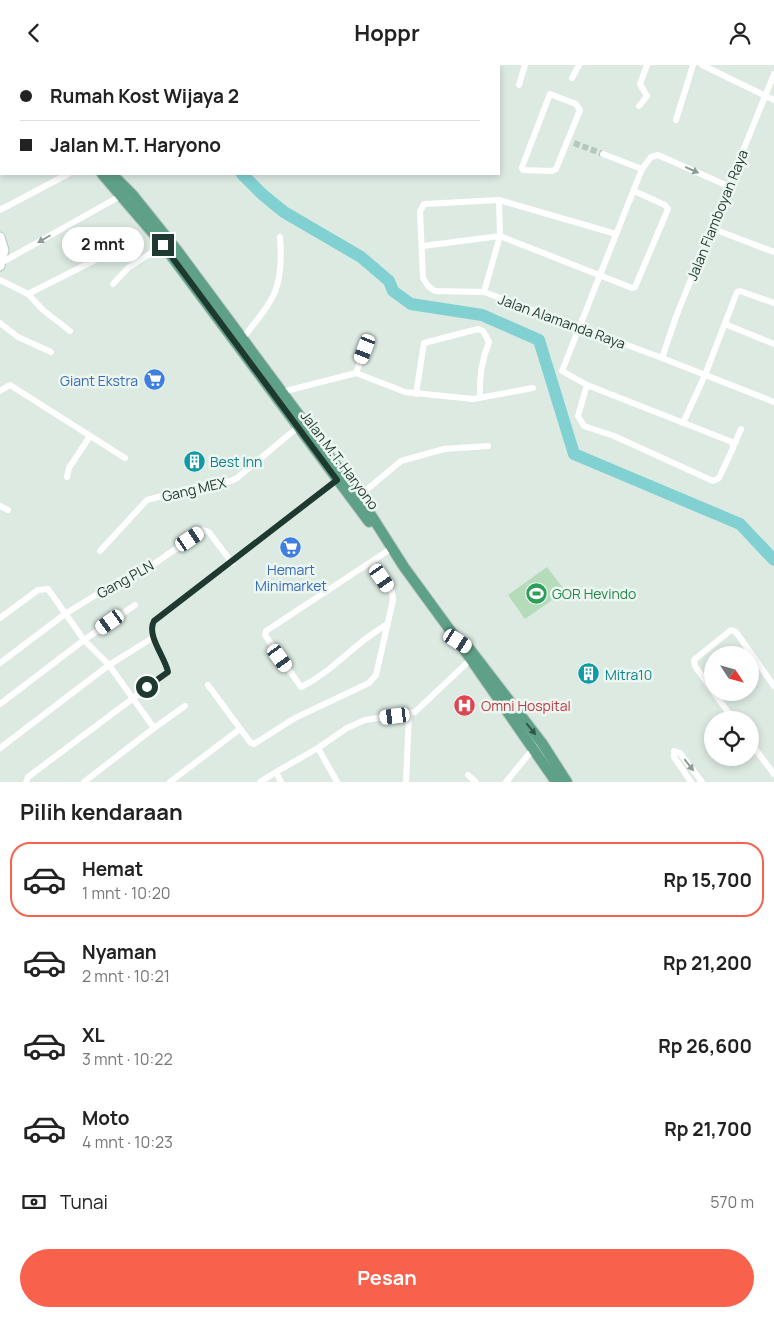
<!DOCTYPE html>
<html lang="id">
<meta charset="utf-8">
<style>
body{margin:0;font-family:Manrope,sans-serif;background:#f2f2f2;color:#222;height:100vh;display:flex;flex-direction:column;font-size:19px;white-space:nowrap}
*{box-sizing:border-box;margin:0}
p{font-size:16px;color:#767676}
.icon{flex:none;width:28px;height:28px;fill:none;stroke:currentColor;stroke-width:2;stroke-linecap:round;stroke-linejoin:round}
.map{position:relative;height:717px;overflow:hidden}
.side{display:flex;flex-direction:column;background:#fff;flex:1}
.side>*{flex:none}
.banner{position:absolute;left:0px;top:0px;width:500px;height:110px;box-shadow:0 2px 8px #0003;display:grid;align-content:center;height:110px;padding:0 20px;background:#fff}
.needle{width:32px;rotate:126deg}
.fabs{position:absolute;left:704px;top:581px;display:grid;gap:10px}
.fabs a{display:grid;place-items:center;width:55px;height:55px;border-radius:50%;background:#fff;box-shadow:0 2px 8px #0003;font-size:25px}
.end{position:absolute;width:22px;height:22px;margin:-11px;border:6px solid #1e392f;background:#fff;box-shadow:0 0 0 2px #fff}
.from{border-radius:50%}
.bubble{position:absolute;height:35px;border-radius:18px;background:#fff;box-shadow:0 2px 8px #0003;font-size:16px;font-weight:700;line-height:35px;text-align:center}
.car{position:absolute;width:15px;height:30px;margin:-15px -8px;border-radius:6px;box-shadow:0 0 4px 1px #0007;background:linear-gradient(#fff 24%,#345 0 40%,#fff 0 76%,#345 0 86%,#fff 0)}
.banner b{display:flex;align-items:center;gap:18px;height:48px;font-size:19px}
.banner b+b{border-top:1px solid #e0e0e0}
.banner i{width:12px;height:12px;background:#222}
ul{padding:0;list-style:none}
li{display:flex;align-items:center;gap:15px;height:75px;margin:0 10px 8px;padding:0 10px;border:2px solid transparent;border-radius:20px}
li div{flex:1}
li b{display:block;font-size:19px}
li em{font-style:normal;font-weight:700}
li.active{border-color:#f8614c}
li>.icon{width:45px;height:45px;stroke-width:1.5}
h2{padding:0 20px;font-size:22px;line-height:60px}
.pay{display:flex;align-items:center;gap:12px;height:55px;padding:0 20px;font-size:19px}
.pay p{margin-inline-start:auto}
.primary-button{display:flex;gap:10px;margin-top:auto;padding:10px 20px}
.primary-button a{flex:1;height:58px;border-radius:30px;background:#f8614c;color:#fff;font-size:20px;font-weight:700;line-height:58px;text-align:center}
header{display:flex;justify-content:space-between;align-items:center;height:65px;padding:0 20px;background:#fff;font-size:22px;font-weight:700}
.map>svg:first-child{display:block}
.green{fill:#b4dcba}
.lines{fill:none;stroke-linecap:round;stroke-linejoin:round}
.river{stroke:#81d0d2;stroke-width:12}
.street-tunnel{stroke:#b6c7be;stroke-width:6;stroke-dasharray:6 3;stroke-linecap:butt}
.secondary-casing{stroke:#afcabd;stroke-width:11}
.primary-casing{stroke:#c0c8c5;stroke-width:12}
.street{stroke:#fff;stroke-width:6}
.secondary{stroke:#fff;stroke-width:9}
.primary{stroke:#5fa188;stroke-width:10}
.oneway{fill:#8e9c97}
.oneway2{fill:#32584a}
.route{stroke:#1e392f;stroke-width:6}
.labels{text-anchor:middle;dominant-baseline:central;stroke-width:5;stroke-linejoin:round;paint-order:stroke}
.street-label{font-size:14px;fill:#1e392f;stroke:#edf6f0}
.shop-label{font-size:14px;fill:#366cbe;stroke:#edf6f0;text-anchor:end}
.culture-label{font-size:14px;fill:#0d838f;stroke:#edf6f0;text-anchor:start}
.leisure-label{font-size:14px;fill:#27864d;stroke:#edf6f0;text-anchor:start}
.health-label{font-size:14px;fill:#be3a42;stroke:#edf6f0;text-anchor:start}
</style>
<header><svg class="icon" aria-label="back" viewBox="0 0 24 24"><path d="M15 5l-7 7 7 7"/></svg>Hoppr<svg class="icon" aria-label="person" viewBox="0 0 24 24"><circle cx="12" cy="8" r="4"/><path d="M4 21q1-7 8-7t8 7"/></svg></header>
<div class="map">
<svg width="774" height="717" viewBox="0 0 774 717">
<rect width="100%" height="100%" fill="#dceae2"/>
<path class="green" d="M547,502l18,24 -40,28 -17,-24z"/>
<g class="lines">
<path class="river" d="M242,109l20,20 22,18 77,45 28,24 4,10 18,13 71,11 57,25 35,114 166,70 34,36"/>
<path class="street-tunnel" d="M574,78l29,11"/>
<defs>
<path id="secondary" d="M0,172l4,13 -4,16"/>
<g id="primary">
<path d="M0,2l1,1"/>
<path d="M0,12l1,1"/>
<path d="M102,109l61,71 206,277"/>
<path d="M112,109l21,21 44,55 182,246 45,71 54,74 98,141"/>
<path d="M469,583l73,95 25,39"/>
</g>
</defs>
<use href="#secondary" class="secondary-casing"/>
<use href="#primary" class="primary-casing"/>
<g class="street">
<path d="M702,0l72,35"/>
<path d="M572,13l7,-13"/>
<path d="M519,20l6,-20"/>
<path d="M550,29l26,10 4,6 -24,59 -4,2 -29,-1 -1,-3z"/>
<path d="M639,41l8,-10 -7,-12 7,-19"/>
<path d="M676,55l17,-55"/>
<path d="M603,89l39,15"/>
<path d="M0,145l68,-36"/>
<path d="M711,163l63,24"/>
<path d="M616,169l-117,-34 -75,4 -4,7 3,67 5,8 7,5 49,1 178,66 112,44"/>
<path d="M423,181l77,-10 132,52 3,-1 33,-78 -3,-4 -31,-14"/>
<path d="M1,198l121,-68"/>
<path d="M0,215l28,14 75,-38"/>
<path d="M113,219l15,-16 35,-23"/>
<path d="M484,227l16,-56 -1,-36"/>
<path d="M28,229l15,16 27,21"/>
<path d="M0,258l18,14 33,15"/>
<path d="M725,259l49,20"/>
<path d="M242,274c32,-40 42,-49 38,-102"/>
<path d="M662,293l15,-44 97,-240"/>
<path d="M356,308l9,-24"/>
<path d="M587,320l-9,31 6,10 30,10 99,45 6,-3 14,-30 -1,-6 -145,-57 -25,-14 80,-202 9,-12 7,-2 70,31"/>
<path d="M0,326l10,-6 115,73"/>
<path d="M282,327l74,-19 49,19 68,7 60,-11"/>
<path d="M416,329l8,-51 54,-14 5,2 6,11c-7,17 -10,36 -9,55"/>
<path d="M683,358l22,-48 32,-83 3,-1 34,12"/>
<path d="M734,380l7,-16"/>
<path d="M67,412l2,-9 21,-32"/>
<path d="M359,431l42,-35 43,-12 44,-3"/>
<path d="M0,441l8,4"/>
<path d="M100,486l47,-51 56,-15 28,-4 6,-3 61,-51"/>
<path d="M0,553l38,-28 10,-1 36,51 25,25 45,63 -70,54"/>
<path d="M388,559c-32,17 -54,47 -87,63l-36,-52 1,-4 126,-83"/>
<path d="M0,598l65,-49 55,-34 31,-14 52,-36 6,2 23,31"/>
<path d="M208,620l42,57 4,2 41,-26 74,-35 7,-8 17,-75 -1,-8 -20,-29"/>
<path d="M712,625l-17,-24 -1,-6 37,-30 5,2 38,54"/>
<path d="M714,628l20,27"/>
<path d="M0,639l84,-64 51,-35"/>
<path d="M154,663l31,-22"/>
<path d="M750,677l24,32"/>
<path d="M0,683l109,-83 45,-28"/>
<path d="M318,683l19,34"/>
<path d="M468,710l8,7"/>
<path d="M26,717l2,-5 140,-105c-3,-15 -22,-37 -14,-51l183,-141"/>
<path d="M170,717l70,-53"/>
<path d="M260,717l16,-10"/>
<path d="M281,717l-5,-10 42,-24 29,-20 18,-8 50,-8 55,-52"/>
<path d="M406,717l3,-68"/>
<path d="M506,717l27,-33"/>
<path d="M691,717l-17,-25v-6l6,2 22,29"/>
</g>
<use href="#secondary" class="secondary"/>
<use href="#primary" class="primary"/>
</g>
<defs><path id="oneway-solid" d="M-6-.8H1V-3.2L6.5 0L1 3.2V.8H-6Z" transform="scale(1.25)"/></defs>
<g class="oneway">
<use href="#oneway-solid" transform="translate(692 105) rotate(24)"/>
<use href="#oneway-solid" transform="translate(44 174) rotate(150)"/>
<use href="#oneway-solid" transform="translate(689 700) rotate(52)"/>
</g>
<use class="oneway2" href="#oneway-solid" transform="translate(531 664) rotate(51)"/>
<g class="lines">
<path class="route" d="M147,622l21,-15c-3,-15 -22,-37 -14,-51l183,-141 -174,-235"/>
</g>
<defs>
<symbol id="supermarket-disc" viewBox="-11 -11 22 22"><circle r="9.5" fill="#3f7fe0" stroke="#edf6f0"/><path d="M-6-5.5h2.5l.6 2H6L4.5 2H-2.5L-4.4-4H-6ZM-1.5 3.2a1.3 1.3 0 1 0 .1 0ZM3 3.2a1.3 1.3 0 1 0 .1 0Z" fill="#fff"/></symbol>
<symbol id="building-disc" viewBox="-11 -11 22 22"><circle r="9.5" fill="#0f9aa8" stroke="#edf6f0"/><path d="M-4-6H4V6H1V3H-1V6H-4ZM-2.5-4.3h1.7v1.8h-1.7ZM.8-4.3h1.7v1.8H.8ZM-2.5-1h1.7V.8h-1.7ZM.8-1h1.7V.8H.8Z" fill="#fff"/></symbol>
<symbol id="stadium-disc" viewBox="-11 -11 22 22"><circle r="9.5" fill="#2e9e5b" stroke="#edf6f0"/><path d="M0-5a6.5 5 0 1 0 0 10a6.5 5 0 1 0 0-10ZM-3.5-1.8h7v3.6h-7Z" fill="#fff"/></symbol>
<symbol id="hospital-disc" viewBox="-11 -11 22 22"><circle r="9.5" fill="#e0444e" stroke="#edf6f0"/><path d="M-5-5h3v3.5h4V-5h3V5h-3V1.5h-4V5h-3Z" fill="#fff"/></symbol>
</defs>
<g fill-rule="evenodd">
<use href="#supermarket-disc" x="142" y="302" width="25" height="25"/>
<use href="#building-disc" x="182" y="384" width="25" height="25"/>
<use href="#supermarket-disc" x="278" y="470" width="25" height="25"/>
<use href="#stadium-disc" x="524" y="516" width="25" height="25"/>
<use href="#building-disc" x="576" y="596" width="25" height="25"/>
<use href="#hospital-disc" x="452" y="628" width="25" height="25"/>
</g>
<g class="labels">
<g class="street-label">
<text transform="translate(717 150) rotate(-68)">Jalan Flamboyan Raya</text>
<text transform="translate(562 256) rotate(20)">Jalan Alamanda Raya</text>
<text transform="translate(340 395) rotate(53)">Jalan M.T. Haryono</text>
<text transform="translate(194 424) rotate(-13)">Gang MEX</text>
<text transform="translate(125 514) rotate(-29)">Gang PLN</text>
</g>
<g class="shop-label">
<text x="138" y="315">Giant Ekstra</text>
<text x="291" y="504" text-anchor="middle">Hemart<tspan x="291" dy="16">Minimarket</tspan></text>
</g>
<g class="culture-label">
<text x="210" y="396">Best Inn</text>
<text x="605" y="609">Mitra10</text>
</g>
<g class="leisure-label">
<text x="552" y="528">GOR Hevindo</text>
</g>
<g class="health-label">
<text x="481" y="640">Omni Hospital</text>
</g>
</g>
</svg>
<div class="fabs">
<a><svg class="needle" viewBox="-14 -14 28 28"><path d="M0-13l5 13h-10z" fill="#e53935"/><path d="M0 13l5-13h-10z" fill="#767676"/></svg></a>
<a><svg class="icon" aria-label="locate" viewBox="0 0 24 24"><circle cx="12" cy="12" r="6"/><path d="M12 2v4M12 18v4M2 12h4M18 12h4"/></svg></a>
</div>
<i class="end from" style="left:147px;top:622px"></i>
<i class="end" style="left:163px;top:180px"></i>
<div class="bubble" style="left:62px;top:162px;width:82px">2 mnt</div>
<i class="car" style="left:365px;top:284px;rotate:201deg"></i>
<i class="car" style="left:190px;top:474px;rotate:56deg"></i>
<i class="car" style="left:382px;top:513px;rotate:145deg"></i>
<i class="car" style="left:110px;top:557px;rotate:235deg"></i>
<i class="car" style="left:458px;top:576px;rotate:123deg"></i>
<i class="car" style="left:280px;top:593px;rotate:144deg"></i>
<i class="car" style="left:395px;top:651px;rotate:263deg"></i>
<div class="banner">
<b><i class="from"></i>Rumah Kost Wijaya 2</b>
<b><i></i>Jalan M.T. Haryono</b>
</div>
</div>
<section class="side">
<h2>Pilih kendaraan</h2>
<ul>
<li class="active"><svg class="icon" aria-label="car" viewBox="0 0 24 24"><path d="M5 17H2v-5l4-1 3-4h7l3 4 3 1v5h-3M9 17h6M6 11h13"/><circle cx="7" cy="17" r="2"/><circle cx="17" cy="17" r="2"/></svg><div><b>Hemat</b><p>1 mnt · 10:20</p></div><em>Rp 15,700</em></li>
<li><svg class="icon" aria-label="car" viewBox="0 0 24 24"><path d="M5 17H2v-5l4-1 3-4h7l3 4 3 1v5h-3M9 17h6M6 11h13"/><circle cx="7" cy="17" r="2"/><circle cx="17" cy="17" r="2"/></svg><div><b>Nyaman</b><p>2 mnt · 10:21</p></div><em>Rp 21,200</em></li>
<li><svg class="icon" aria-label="car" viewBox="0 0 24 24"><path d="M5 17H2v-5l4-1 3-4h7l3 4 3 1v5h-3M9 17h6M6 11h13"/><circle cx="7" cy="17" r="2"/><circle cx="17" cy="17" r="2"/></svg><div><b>XL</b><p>3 mnt · 10:22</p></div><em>Rp 26,600</em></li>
<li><svg class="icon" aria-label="car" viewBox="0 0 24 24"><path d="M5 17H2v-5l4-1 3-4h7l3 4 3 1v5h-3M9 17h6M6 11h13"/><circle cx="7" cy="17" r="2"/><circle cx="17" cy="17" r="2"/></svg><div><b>Moto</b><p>4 mnt · 10:23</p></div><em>Rp 21,700</em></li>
</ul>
<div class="pay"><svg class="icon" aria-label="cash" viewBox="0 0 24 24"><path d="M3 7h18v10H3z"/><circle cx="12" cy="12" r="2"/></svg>Tunai<p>570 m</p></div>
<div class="primary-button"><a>Pesan</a></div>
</section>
